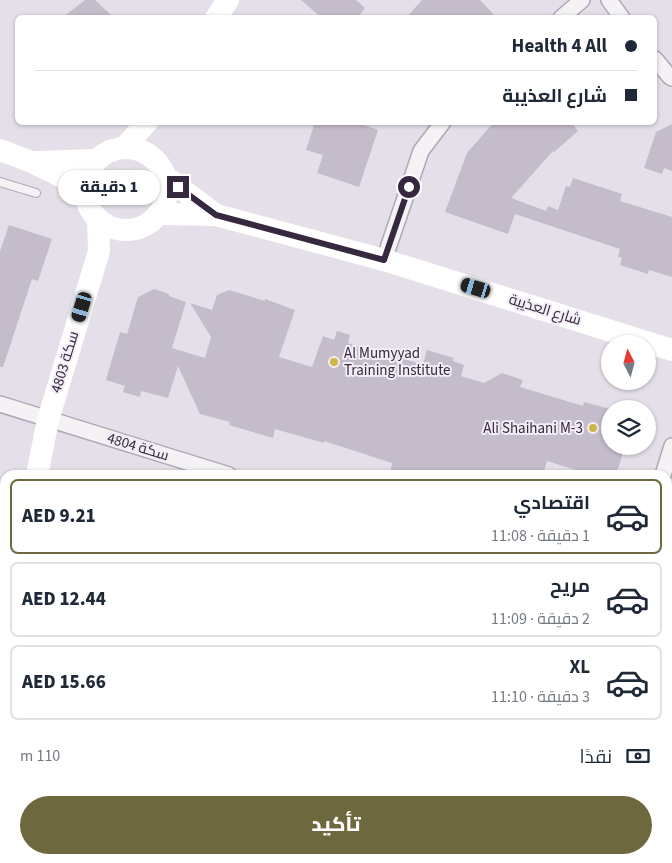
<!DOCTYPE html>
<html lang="ar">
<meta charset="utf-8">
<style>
body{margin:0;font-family:"Source Sans 3",Cairo,sans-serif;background:#f6f6f7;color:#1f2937;direction:rtl;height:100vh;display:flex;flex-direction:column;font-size:19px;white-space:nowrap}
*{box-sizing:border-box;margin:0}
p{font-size:16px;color:#747a83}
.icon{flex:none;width:28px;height:28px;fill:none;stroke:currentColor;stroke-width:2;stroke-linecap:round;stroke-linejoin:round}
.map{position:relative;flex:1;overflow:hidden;direction:ltr}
.side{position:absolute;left:0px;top:470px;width:672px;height:394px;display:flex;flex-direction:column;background:#fff;border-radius:15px 15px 0 0;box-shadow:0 1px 4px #0004;direction:rtl}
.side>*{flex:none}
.hud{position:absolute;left:15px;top:15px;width:642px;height:110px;border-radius:8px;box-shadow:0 1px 4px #0004;direction:rtl;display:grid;align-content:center;height:110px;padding:0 20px;background:#fff}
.needle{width:32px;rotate:354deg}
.controls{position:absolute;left:601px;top:335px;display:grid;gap:10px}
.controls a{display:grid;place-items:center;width:55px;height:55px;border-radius:50%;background:#fff;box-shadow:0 1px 4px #0004;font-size:25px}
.end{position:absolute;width:22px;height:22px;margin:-11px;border:6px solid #36283f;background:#fff;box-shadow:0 0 0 2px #fff}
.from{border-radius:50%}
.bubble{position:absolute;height:35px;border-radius:18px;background:#fff;box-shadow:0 1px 4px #0004;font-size:16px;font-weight:800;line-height:35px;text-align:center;direction:rtl}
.car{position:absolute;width:15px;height:30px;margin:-15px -8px;border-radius:6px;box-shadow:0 0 4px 1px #0007;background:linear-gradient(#222 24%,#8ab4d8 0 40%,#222 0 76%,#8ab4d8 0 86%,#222 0)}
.hud b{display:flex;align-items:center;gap:18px;height:48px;font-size:19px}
.hud b+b{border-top:1px solid #e0e1e3}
.hud i{width:12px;height:12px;background:#1f2937}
ul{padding:9px 0 0;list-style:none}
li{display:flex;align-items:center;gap:15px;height:75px;margin:0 10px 8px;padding:0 10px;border:2px solid #e0e1e3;border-radius:8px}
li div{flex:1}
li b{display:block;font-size:19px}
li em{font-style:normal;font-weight:800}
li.active{border-color:#6d683d}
li>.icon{width:45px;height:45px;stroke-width:1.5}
.pay{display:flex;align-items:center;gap:12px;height:55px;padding:0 20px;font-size:19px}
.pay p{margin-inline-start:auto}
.cta{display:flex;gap:10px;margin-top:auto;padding:10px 20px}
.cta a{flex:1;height:58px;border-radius:30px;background:#6d683d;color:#fff;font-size:20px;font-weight:800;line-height:58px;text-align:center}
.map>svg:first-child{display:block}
.building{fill:#c5bccb}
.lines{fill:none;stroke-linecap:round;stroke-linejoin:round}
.lane-casing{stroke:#b0a8b5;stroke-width:10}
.street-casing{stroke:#b0a8b5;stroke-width:18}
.lane{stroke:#f5f2f6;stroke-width:8}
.street{stroke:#f5f2f6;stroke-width:15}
.secondary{stroke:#fff;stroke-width:22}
.route{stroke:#36283f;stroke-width:6}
.poi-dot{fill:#cdb644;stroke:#f3eef6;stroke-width:2}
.labels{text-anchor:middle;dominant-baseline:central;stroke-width:4;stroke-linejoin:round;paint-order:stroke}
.street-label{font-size:15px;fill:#36283f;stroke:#f3eef6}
.poi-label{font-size:15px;fill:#36283f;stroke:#f3eef6;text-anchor:start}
</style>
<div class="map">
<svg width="672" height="863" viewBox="0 0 672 863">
<rect width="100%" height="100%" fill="#e4dfe8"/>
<g class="building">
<path d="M85,0h10l19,18h-52z"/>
<path d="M301,0h55l9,8 -8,10h-35z"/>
<path d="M422,0h58l17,18h-91z"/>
<path d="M315,122h41l22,8 -19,57 -42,-14 6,-18 -17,-5z"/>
<path d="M494,122h77l7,9 -24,21 -1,-1 -42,47 35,13 2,-5 10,4 8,-24 4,1 3,-9 49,16 -2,7 52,16v60l-23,-7 -1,4 -28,-9 2,-7 -4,-1 2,-8 -105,-35 -7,20 -63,-22 22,-59z"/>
<path d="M672,124v47l-8,-3 -2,6 -18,-6 12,-36z"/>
<path d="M9,225l43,14 -14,42 -6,-2 -29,88h-3v-116z"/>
<path d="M154,289l15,5v2l17,6 -14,46 33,10 6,-21 -21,-34 22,7 5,-15 12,-5 36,11v-2l30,11 -16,47 33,10 11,-31 11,4 3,-9 13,4 -2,8 26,9 1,-3 48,16 4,-15 27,8 -1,3 11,4 -3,11 23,7 18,-10 21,7 -3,7 63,19 1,-4 26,7v37h15l-9,29h-24l-45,-14 -4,14h-153l2,-12 -68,-22v2l-49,-14 -2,9 -44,-13 1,-3 -30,-8 -22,-48 -10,32 -27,-7 -1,6 -17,-5 2,-6 -19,-6 14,-48 7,2 11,-37z"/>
</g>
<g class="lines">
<defs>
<g id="lane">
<path d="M0,182l36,11"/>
<path d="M0,702l5,-2"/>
<path d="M668,782l4,2"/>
<path d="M112,863l1,-4"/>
</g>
<g id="street">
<path d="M609,0l13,18"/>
<path d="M561,18l21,-18"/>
<path d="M655,59l15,18 2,1"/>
<path d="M384,260l37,-109 22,-29"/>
<path d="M0,404l229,71"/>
<path d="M663,475l9,-29"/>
<path d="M668,610l4,1"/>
<path d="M0,662h5"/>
</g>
</defs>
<use href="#lane" class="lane-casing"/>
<use href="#street" class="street-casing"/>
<use href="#lane" class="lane"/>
<use href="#street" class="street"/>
<g class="secondary">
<path d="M216,18l12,-18"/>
<path d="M124,148l23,-26"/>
<circle cx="126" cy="189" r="41"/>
<path d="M0,150l32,12 53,26"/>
<path d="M36,162l61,-2"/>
<path d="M166,177l50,38"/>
<path d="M159,214l57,1 168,45 288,90"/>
<path d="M37,475l11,-55 51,-169 -1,-32"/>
<path d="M12,859v4"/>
</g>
</g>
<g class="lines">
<path class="route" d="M178,187l38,28 168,45 25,-73"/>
</g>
<g class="poi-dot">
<circle cx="334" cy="362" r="5"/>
<circle cx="593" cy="428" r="5"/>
</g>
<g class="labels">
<g class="street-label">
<text transform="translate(545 310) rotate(17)">شارع العذيبة</text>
<text transform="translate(65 362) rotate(-73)">سكة 4803</text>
<text transform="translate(138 447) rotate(17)">سكة 4804</text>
</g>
<g class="poi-label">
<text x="344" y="353">Al Mumyyad<tspan x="344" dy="17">Training Institute</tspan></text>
<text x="583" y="428" text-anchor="end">Ali Shaihani M-3</text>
</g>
</g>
</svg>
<div class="controls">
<a><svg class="needle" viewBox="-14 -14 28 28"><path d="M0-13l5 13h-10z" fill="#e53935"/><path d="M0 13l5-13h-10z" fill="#747a83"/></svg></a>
<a><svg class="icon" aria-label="layers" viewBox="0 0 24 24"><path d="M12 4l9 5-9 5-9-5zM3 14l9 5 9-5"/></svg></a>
</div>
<i class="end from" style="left:409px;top:187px"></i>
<i class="end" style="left:178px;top:187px"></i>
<div class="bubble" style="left:58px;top:170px;width:102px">1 دقيقة</div>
<i class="car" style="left:476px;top:288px;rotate:287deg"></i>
<i class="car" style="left:82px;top:307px;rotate:197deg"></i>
<div class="hud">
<b><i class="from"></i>Health 4 All</b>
<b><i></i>شارع العذيبة</b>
</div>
<section class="side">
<ul>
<li class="active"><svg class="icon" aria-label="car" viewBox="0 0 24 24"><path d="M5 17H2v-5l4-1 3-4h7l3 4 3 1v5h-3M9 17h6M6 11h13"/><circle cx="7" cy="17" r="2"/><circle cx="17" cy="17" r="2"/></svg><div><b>اقتصادي</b><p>1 دقيقة · 11:08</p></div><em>AED 9.21</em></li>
<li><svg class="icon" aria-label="car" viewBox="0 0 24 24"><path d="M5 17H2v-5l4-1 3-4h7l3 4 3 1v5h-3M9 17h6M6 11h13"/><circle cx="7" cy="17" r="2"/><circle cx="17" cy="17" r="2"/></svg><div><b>مريح</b><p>2 دقيقة · 11:09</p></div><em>AED 12.44</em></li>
<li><svg class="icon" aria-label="car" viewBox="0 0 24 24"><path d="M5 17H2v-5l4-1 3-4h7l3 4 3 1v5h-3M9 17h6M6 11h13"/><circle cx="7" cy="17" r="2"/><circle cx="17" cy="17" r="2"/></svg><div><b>XL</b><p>3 دقيقة · 11:10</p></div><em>AED 15.66</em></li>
</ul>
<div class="pay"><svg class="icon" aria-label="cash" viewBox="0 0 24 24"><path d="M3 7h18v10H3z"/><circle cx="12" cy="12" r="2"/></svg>نقدًا<p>110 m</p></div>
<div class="cta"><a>تأكيد</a></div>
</section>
</div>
